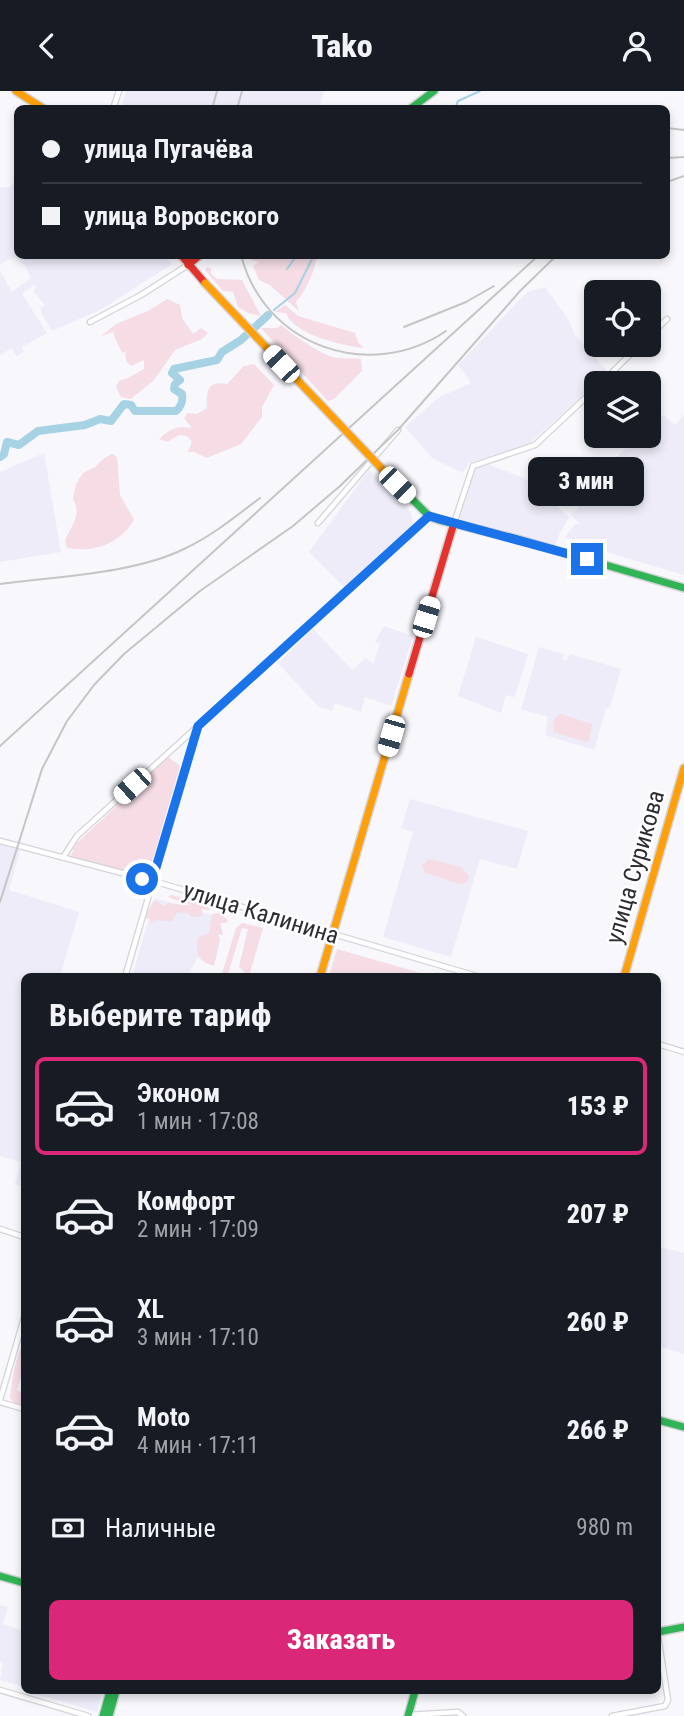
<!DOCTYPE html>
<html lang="ru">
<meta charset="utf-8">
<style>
body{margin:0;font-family:"Roboto Condensed",sans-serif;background:#242831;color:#f1f3f6;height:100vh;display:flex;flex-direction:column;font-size:26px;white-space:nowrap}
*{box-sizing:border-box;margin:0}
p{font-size:23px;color:#9ea1a6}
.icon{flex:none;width:38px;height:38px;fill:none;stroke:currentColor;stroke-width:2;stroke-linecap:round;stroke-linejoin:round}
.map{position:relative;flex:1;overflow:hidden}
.panel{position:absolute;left:21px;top:882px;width:640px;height:721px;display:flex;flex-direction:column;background:#171b24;border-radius:10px;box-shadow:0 4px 10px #0003}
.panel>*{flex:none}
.hud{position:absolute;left:14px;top:14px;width:656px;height:154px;border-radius:10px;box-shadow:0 4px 10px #0003;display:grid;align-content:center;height:154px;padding:0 28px;background:#171b24}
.fabs{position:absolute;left:584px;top:189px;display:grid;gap:14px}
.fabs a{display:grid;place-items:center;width:77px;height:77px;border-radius:10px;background:#171b24;box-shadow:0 4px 10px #0003;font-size:35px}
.end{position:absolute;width:32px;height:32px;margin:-16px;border:9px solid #1a73e8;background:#fff;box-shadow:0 0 0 4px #fff}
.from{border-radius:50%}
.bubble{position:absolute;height:49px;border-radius:10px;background:#171b24;box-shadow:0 4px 10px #0003;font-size:23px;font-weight:800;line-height:49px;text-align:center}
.car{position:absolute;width:21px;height:42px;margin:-21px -10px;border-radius:9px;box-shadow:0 0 5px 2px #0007;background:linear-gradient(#fff 24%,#345 0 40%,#fff 0 76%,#345 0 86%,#fff 0)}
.hud b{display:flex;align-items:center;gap:24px;height:66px;font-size:26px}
.hud b+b{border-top:2px solid #363941}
.hud i{width:18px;height:18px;background:#f1f3f6}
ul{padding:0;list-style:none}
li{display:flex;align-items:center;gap:21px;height:98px;margin:0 14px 10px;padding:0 14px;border:4px solid transparent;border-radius:10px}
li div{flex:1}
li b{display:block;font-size:26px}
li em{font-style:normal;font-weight:800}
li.current{border-color:#db2777}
li>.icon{width:63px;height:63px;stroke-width:1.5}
h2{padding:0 28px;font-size:32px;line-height:84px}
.pay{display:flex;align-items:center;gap:18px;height:77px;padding:0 28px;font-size:26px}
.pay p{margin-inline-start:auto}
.action{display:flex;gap:14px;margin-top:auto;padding:14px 28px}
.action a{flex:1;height:80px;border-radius:10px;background:#db2777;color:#fff;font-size:28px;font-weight:800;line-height:80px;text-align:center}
header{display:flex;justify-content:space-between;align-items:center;height:91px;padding:0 28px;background:#171b24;font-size:32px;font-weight:800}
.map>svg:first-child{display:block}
.built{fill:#eeecf9}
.green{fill:#f5dce5}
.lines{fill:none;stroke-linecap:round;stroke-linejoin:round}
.stream{stroke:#a7d2e4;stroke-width:2}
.river{stroke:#a7d2e4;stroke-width:8}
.street-casing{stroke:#d3d3d8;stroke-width:7}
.fast-casing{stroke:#d3d3d8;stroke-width:10}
.slow-casing{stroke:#d3d3d8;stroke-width:10}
.jam-casing{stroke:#d3d3d8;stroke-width:10}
.street{stroke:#fefeff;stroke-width:4.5}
.fast{stroke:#30b455;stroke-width:7}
.slow{stroke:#ff9f0a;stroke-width:7}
.jam{stroke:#e5322d;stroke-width:7}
.rail{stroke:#c5c5c6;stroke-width:2}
.slow-bridge-casing{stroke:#d3d3d8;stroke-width:10;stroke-linecap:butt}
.slow-bridge{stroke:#ff9f0a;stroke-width:7}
.route{stroke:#1a73e8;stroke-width:9}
.labels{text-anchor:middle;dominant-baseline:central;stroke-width:5;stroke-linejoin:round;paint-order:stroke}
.street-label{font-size:24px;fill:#2d2c32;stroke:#fff}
</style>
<header><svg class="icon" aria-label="back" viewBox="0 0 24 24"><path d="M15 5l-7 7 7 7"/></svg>Tako<svg class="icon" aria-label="person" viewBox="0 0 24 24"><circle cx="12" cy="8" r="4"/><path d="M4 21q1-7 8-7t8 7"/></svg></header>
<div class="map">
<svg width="684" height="1625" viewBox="0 0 684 1625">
<rect width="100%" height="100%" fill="#f7f7fc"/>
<g class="built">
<path d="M126,0h198l-4,14 -5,3h-194z"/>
<path d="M17,88l1,76 147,1 7,8 -70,45 -50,22 -9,-15 -3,-8 5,-3 -12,-14 3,-3 -2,-3 -12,9 25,39 -25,14 2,5 -8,4 -4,-8 -12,7v-85l12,22 19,-14 -6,-13 -10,-8 -15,7v-77l8,1z"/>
<path d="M545,196l23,32 7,16 33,37 -79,72 -60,19 -6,10 -31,-15 -27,-31 33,-29 33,-15 -13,-18 69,-73z"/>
<path d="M663,324l12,10 9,-10v160l-105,-31 -14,-7 10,-13h5l-9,-9 30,-30 -8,-7 47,-42h9v-8z"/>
<path d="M44,362l17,99 -61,10v-90z"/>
<path d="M488,373l38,15 43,38 -11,20 -3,9 -94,-24 -3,-7 14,-44 8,-6z"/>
<path d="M369,379l42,43 2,13 -69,61 -35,-35z"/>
<path d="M384,535l29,10 -22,70 -26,-9 -4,15 -26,-9 -3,8 -13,-4 -41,-44 35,-34 39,41 14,-12 7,6 7,-20 -5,-2z"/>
<path d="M476,546l52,17 -13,43 -9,-2 -5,18 -43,-17z"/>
<path d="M539,556l25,7 -2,5 4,2 4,-7 51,15 -11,38 -4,2 -12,41 -49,-15 3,-18 -27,-8z"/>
<path d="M410,708l118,32 -11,38 -37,-10 -29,98 -68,-20 30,-105 -12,-4z"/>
<path d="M0,752l20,8 -11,39 70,22 -19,64 -36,1v210l-9,-3 6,-22 -21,-6z"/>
<path d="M155,807l60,18 -8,25 -20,35 -55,1z"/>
<path d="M661,1156l23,6v101l-26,-8v-89z"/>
<path d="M0,1514l8,2 -5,17 21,7v56l-24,-7 3,-17 -3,-1z"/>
<path d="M35,1600h68l-6,21 -61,-18z"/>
</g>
<g class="green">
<path d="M251,165h66c-3,16 -10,33 -21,46l3,9 -29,-26 -11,-5 -6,-14 6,-4 -8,-2z"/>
<path d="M207,176l4,1v6l6,5 25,1 19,36 -13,-3 -10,-6 -5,-15 -10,-1 -18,-21z"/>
<path d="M167,208l13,6 2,13 11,16 8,-6 7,5 -6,6 -27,11 -21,30 -23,19 -10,-2 -5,-10 3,-6 9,-3 16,-9v-9l-13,6 -5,-5 -1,-8 2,-2 -5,2 -9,-20 3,-2 -15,5 15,-12 32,-13z"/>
<path d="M285,214l13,11 57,17 3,9 6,6c-20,-2 -70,-13 -78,-35l-11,-1z"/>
<path d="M281,234c12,10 43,32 57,33 8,1 15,0 23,1l1,12 -28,28 -6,2 -67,-73h16z"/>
<path d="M254,273l20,21 -12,22v10l-21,27 -34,14 -13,-6h-6l4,-10 -5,-6 -8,-1 -12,7 -8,-3c12,-11 18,-13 33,-11l-8,-10 4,-5 9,1 10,-6c-1,-16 0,-28 20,-24l17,-18z"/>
<path d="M112,363l5,3 3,38 14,25c-15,24 -40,33 -67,28l-2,-8c7,-15 17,-26 8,-41l3,-15 7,-11 12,-6 9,-9z"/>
<path d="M561,623l31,10 -3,16 -3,2 -32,-10c-2,-6 0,-17 7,-18z"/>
<path d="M168,666l12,9 -33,113 -76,-23 4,-11z"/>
<path d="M429,768l32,8 8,9 -2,6 -8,2 -33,-11 -4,-7z"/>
<path d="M171,804l39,10 2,3 -3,2 -7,-1v7l-11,1 -3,-4 -11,-1 -5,9 -17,-1 -5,3v-4h-3l-1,-4 8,-15 11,6 3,-3 25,3 -25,-9z"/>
<path d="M219,822l9,7 -2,3h-6l3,12 -5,-1 2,6 -6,26c-17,-6 -19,-11 -16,-28l11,-5 3,-19z"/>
<path d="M242,832l21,5 -14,48h-4v-4l-6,-5 9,-38 -6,-1 -14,46 -3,2 -3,-2 14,-46z"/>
<path d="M337,858l94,27h-102z"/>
<path d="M24,1251v36l-3,-1 -4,13 7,4v14l-7,-2 -7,-8c2,-19 5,-40 14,-56z"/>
</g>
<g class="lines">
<g class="stream">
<path d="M455,18l3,-8 22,-10"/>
<path d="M287,178l10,-14"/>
<path d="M274,219l21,-17 19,-38"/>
</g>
<path class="river" d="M0,366l4,-3 3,-12 12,3 19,-14 47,-6 15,-6 11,2 13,-17 7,1 4,6h41c6,-5 7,-10 6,-17l-8,-5 1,-5 5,-4 -8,-7 2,-4 43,-9 5,-8 19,-12 27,-25"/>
<defs>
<g id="street">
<path d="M113,18l6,-18"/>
<path d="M90,231l51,-27 47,-30"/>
<path d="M649,245l18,-17"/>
<path d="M601,292l39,-38"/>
<path d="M318,432l80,-93"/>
<path d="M454,432l19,-57 62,-21 62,-58"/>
<path d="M0,750l160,42 320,94"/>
<path d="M64,765l13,-20 352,-320"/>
<path d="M125,886l73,-250"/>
<path d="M658,953l26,8"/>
<path d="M0,1138l24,8"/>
<path d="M0,1309l24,-82"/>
<path d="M0,1311l24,7"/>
<path d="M0,1599l88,26"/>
<path d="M408,1624l50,-3 5,4"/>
<path d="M612,1625l53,-10 3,-6 -10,-64"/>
</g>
<g id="fast">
<path d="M410,18l24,-18"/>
<path d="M384,380l45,45 10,4 78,19 167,49"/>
<path d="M658,1329l26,7"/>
<path d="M0,1485l24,7"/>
<path d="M658,1541l26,-5"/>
<path d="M103,1625l7,-25"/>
<path d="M109,1625l7,-25"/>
<path d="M408,1625l7,-25"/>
</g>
<g id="slow">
<path d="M16,0l28,18"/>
<path d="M320,886l89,-303"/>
<path d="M624,886l60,-209"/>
</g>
<g id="jam">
<path d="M181,164l24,28"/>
<path d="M188,174l12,-10"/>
<path d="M409,583l45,-151"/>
</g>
</defs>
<use href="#street" class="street-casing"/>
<use href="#fast" class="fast-casing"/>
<use href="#slow" class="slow-casing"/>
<use href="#jam" class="jam-casing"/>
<use href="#street" class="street"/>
<use href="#fast" class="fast"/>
<use href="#slow" class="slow"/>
<use href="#jam" class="jam"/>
<g class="rail">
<path d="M212,18l5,-18"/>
<path d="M237,18l5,-18"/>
<path d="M667,37l17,2"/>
<path d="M667,67l17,-1"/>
<path d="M667,91l17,-6"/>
<path d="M241,164c23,91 129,128 205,76"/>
<path d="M404,236l62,-25 28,-16"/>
<path d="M0,493c57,-8 133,-10 184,-35 28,-13 52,-33 76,-51"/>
<path d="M0,655l539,-491"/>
<path d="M0,811l42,-133 25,-48 27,-36 30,-31 76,-63 93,-65 47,-40 58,-56 122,-139 37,-36"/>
</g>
<defs>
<path id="slow-bridge" d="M205,192l179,188"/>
</defs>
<use href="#slow-bridge" class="slow-bridge-casing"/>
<use href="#slow-bridge" class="slow-bridge"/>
</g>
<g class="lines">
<path class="route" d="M142,788l10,2 46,-155 231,-210 158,43"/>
</g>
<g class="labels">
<g class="street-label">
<text transform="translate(635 776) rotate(-74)">улица Сурикова</text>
<text transform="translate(261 822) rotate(17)">улица Калинина</text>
</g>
</g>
</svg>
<div class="fabs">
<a><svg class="icon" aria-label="locate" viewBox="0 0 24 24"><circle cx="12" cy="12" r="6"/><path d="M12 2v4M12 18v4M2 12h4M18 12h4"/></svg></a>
<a><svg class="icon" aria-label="layers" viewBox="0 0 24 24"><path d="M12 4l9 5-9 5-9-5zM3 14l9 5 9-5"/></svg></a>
</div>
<i class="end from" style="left:142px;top:788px"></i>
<i class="end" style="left:587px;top:468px"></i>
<div class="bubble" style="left:528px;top:366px;width:116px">3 мин</div>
<i class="car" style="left:281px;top:273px;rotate:317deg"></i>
<i class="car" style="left:397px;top:394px;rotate:135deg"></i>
<i class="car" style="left:426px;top:526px;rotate:17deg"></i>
<i class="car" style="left:391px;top:645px;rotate:196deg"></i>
<i class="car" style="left:132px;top:695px;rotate:228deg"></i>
<div class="hud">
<b><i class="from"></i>улица Пугачёва</b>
<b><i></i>улица Воровского</b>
</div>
<section class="panel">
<h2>Выберите тариф</h2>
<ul>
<li class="current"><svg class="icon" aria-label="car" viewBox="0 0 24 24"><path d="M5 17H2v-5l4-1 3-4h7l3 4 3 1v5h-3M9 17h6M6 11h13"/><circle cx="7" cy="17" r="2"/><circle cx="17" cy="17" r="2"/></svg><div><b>Эконом</b><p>1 мин · 17:08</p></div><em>153 ₽</em></li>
<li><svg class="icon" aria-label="car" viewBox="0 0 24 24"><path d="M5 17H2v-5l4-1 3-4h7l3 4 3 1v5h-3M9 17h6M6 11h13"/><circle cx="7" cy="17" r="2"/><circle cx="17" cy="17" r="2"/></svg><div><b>Комфорт</b><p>2 мин · 17:09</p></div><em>207 ₽</em></li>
<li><svg class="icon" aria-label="car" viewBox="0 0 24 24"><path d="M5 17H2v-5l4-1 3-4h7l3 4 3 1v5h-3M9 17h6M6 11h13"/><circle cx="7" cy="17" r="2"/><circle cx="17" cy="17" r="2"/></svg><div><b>XL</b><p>3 мин · 17:10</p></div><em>260 ₽</em></li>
<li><svg class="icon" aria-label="car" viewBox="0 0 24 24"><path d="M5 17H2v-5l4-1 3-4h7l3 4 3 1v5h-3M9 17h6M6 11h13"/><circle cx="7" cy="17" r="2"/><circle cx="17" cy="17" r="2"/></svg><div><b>Moto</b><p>4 мин · 17:11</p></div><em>266 ₽</em></li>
</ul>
<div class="pay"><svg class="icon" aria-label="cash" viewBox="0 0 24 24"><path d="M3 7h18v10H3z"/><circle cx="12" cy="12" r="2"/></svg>Наличные<p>980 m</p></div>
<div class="action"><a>Заказать</a></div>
</section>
</div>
